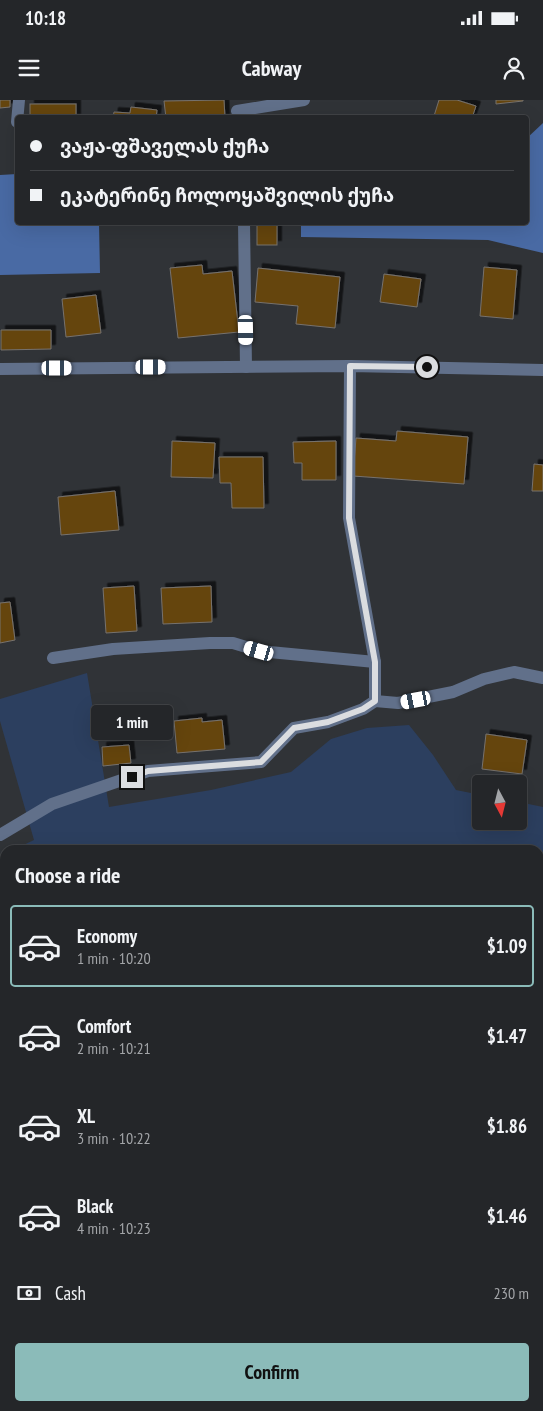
<!DOCTYPE html>
<meta charset="utf-8">
<style>
body{margin:0;font-family:"PT Sans Narrow","Noto Sans Georgian",sans-serif;background:#303235;color:#f1f3f6;height:100vh;display:flex;flex-direction:column;font-size:19px;white-space:nowrap}
*{box-sizing:border-box;margin:0}
p{font-size:16px;color:#a3a5a8}
.icon{flex:none;width:28px;height:28px;fill:none;stroke:currentColor;stroke-width:2;stroke-linecap:round;stroke-linejoin:round}
.map{position:relative;flex:1;overflow:hidden}
.details{position:absolute;left:0px;top:745px;width:544px;height:566px;display:flex;flex-direction:column;background:#242629;border-radius:15px 15px 0 0;box-shadow:0 5px 20px #0002,0 0 0 1px #414346}
.details>*{flex:none}
.banner{position:absolute;left:15px;top:15px;width:514px;height:110px;border-radius:5px;box-shadow:0 5px 20px #0002,0 0 0 1px #414346;display:grid;align-content:center;height:110px;padding:0 15px;background:#242629}
.needle{width:32px;rotate:173deg}
.fabs{position:absolute;left:472px;top:675px;display:grid;gap:10px}
.fabs a{display:grid;place-items:center;width:55px;height:55px;border-radius:5px;background:#242629;box-shadow:0 5px 20px #0002,0 0 0 1px #414346;font-size:25px}
.end{position:absolute;width:22px;height:22px;margin:-11px;border:6px solid #dbdde0;background:#111;box-shadow:0 0 0 2px #111}
.from{border-radius:50%}
.bubble{position:absolute;height:35px;border-radius:5px;background:#242629;box-shadow:0 5px 20px #0002,0 0 0 1px #414346;font-size:16px;font-weight:700;line-height:35px;text-align:center}
.car{position:absolute;width:15px;height:30px;margin:-15px -8px;border-radius:6px;box-shadow:0 0 4px 1px #0007;background:linear-gradient(#fff 24%,#345 0 40%,#fff 0 76%,#345 0 86%,#fff 0)}
.banner b{display:flex;align-items:center;gap:18px;height:48px;font-size:19px}
.banner b+b{border-top:1px solid #414346}
.banner i{width:12px;height:12px;background:#f1f3f6}
ul{padding:0;list-style:none}
li{display:flex;align-items:center;gap:15px;height:82px;margin:0 10px 8px;padding:0 5px;border:2px solid transparent;border-radius:5px}
li div{flex:1}
li b{display:block;font-size:19px}
li em{font-style:normal;font-weight:700}
li.active{border-color:#8bbbb9}
li>.icon{width:45px;height:45px;stroke-width:1.5}
h2{padding:0 15px;font-size:22px;line-height:60px}
.pay{display:flex;align-items:center;gap:12px;height:55px;padding:0 15px;font-size:19px}
.pay p{margin-inline-start:auto}
.cta{display:flex;gap:10px;margin-top:auto;padding:10px 15px}
.cta a{flex:1;height:58px;border-radius:5px;background:#8bbbb9;color:#111;font-size:20px;font-weight:700;line-height:58px;text-align:center}
.status{display:flex;justify-content:space-between;align-items:center;height:35px;padding:0 25px;background:#242629;direction:ltr}
.status svg{height:14px;fill:currentColor}
header{display:flex;justify-content:space-between;align-items:center;height:65px;padding:0 15px;background:#242629;font-size:22px;font-weight:700}
.map>svg:first-child{display:block}
.green{fill:#2c3f5f}
.forest{fill:#496aa4}
.building{fill:#654411;stroke:#76726d;filter:url(#shadow)}
.lines{fill:none;stroke-linecap:round;stroke-linejoin:round}
.minor{stroke:#61708a;stroke-width:12}
.route{stroke:#dbdde0;stroke-width:6}
</style>
<div class="status"><b>10:18</b><svg viewBox="0 0 49 12"><path d="M0 12V9h3v3zM5 12V6h3v6zM10 12V3h3v9zM15 12V0h3v12zM26 1h20v11H26zM47 4h2v5h-2z"/></svg></div>
<header><svg class="icon" aria-label="menu" viewBox="0 0 24 24"><path d="M4 6h16M4 12h16M4 18h16"/></svg>Cabway<svg class="icon" aria-label="person" viewBox="0 0 24 24"><circle cx="12" cy="8" r="4"/><path d="M4 21q1-7 8-7t8 7"/></svg></header>
<div class="map">
<svg width="543" height="1311" viewBox="0 0 543 1311">
<defs>
<filter id="shadow"><feDropShadow dx="4.5" dy="-4.5" stdDeviation="0" flood-color="#0009"/></filter>
</defs>
<rect width="100%" height="100%" fill="#303337"/>
<g class="green">
<path d="M87,573l22,134 102,-17 80,-18 40,-33 36,-11 42,-3 24,30 23,35 25,5v26h38v-19l24,5v315l-4,-1v-271h-526l21,-10 -34,-119v-22z"/>
<path d="M5,757v215l-5,-5v-206z"/>
</g>
<g class="forest">
<path d="M543,23v130l-55,-13 -187,-3v-14l225,-1v-83z"/>
<path d="M17,74l1,48 81,1 1,50 -100,2v-100z"/>
<path d="M0,967l5,5v178l-5,8z"/>
<path d="M539,1078l4,1v232h-170l2,-5h164z"/>
</g>
<g class="building">
<path d="M0,0h10v7l-10,1z"/>
<path d="M224,0l1,18h-59l-2,-17z"/>
<path d="M439,0h18l19,6 -4,12h-34l-4,-2z"/>
<path d="M496,0h27v1l-27,3z"/>
<rect x="30" y="4" width="46" height="14"/>
<path d="M131,7l26,3 -1,8h-43l1,-6 16,1z"/>
<rect x="257" y="122" width="20" height="23"/>
<path d="M202,165l1,9 29,-3 7,61 -61,6 -8,-70z"/>
<path d="M484,167l33,3 -4,49 -33,-3z"/>
<path d="M258,168l82,9 -5,51 -39,-4 2,-18 -43,-4z"/>
<path d="M384,174l37,5 -4,28 -37,-5z"/>
<path d="M96,195l5,38 -35,4 -4,-38z"/>
<path d="M1,230h50v19l-50,1z"/>
<path d="M397,331l71,6 -4,47 -111,-8 3,-38 40,3z"/>
<path d="M172,341l43,2 -2,35 -42,-1z"/>
<path d="M336,341v39h-34v-17h-8l-1,-21z"/>
<path d="M219,357h44l1,51h-32l-1,-25h-11z"/>
<path d="M534,364l9,1v26h-11z"/>
<path d="M115,391l4,39 -58,5 -3,-38z"/>
<path d="M134,486l3,45 -31,2 -3,-45z"/>
<path d="M211,486l1,36 -49,2 -2,-36z"/>
<path d="M10,502l5,38 -15,3v-40z"/>
<path d="M202,618v4l20,-2 3,29 -48,4 -3,-32z"/>
<path d="M486,634l41,6 -5,34 -40,-5z"/>
<path d="M129,645l2,18 -28,3 -1,-19z"/>
<path d="M223,1306h40l-1,5h-40z"/>
</g>
<g class="lines">
<g class="minor">
<path d="M237,11l67,-11"/>
<path d="M17,22l2,-22"/>
<path d="M244,122l2,145"/>
<path d="M0,269l350,-3 193,4"/>
<path d="M53,558l60,-9 97,-6h23l26,8 116,11"/>
<path d="M375,601l23,2 55,-11 31,-13 30,-7 29,6"/>
<path d="M0,735l52,-31 96,-33 113,-9 33,-34 34,-6 35,-13 12,-8v-39l-26,-144 1,-152"/>
<path d="M120,1311v-5"/>
</g>
</g>
<g class="lines">
<path class="route" d="M132,677l16,-6 113,-9 33,-34 34,-6 35,-13 12,-8v-39l-26,-144 1,-152 77,1"/>
</g>
</svg>
<div class="fabs">
<a><svg class="needle" viewBox="-14 -14 28 28"><path d="M0-13l5 13h-10z" fill="#e53935"/><path d="M0 13l5-13h-10z" fill="#a3a5a8"/></svg></a>
</div>
<i class="end from" style="left:427px;top:267px"></i>
<i class="end" style="left:132px;top:677px"></i>
<div class="bubble" style="left:91px;top:605px;width:82px">1 min</div>
<i class="car" style="left:246px;top:230px;rotate:179deg"></i>
<i class="car" style="left:151px;top:267px;rotate:90deg"></i>
<i class="car" style="left:57px;top:268px;rotate:90deg"></i>
<i class="car" style="left:259px;top:551px;rotate:286deg"></i>
<i class="car" style="left:416px;top:600px;rotate:259deg"></i>
<div class="banner">
<b><i class="from"></i>ვაჟა-ფშაველას ქუჩა</b>
<b><i></i>ეკატერინე ჩოლოყაშვილის ქუჩა</b>
</div>
<section class="details">
<h2>Choose a ride</h2>
<ul>
<li class="active"><svg class="icon" aria-label="car" viewBox="0 0 24 24"><path d="M5 17H2v-5l4-1 3-4h7l3 4 3 1v5h-3M9 17h6M6 11h13"/><circle cx="7" cy="17" r="2"/><circle cx="17" cy="17" r="2"/></svg><div><b>Economy</b><p>1 min · 10:20</p></div><em>$1.09</em></li>
<li><svg class="icon" aria-label="car" viewBox="0 0 24 24"><path d="M5 17H2v-5l4-1 3-4h7l3 4 3 1v5h-3M9 17h6M6 11h13"/><circle cx="7" cy="17" r="2"/><circle cx="17" cy="17" r="2"/></svg><div><b>Comfort</b><p>2 min · 10:21</p></div><em>$1.47</em></li>
<li><svg class="icon" aria-label="car" viewBox="0 0 24 24"><path d="M5 17H2v-5l4-1 3-4h7l3 4 3 1v5h-3M9 17h6M6 11h13"/><circle cx="7" cy="17" r="2"/><circle cx="17" cy="17" r="2"/></svg><div><b>XL</b><p>3 min · 10:22</p></div><em>$1.86</em></li>
<li><svg class="icon" aria-label="car" viewBox="0 0 24 24"><path d="M5 17H2v-5l4-1 3-4h7l3 4 3 1v5h-3M9 17h6M6 11h13"/><circle cx="7" cy="17" r="2"/><circle cx="17" cy="17" r="2"/></svg><div><b>Black</b><p>4 min · 10:23</p></div><em>$1.46</em></li>
</ul>
<div class="pay"><svg class="icon" aria-label="cash" viewBox="0 0 24 24"><path d="M3 7h18v10H3z"/><circle cx="12" cy="12" r="2"/></svg>Cash<p>230 m</p></div>
<div class="cta"><a>Confirm</a></div>
</section>
</div>
